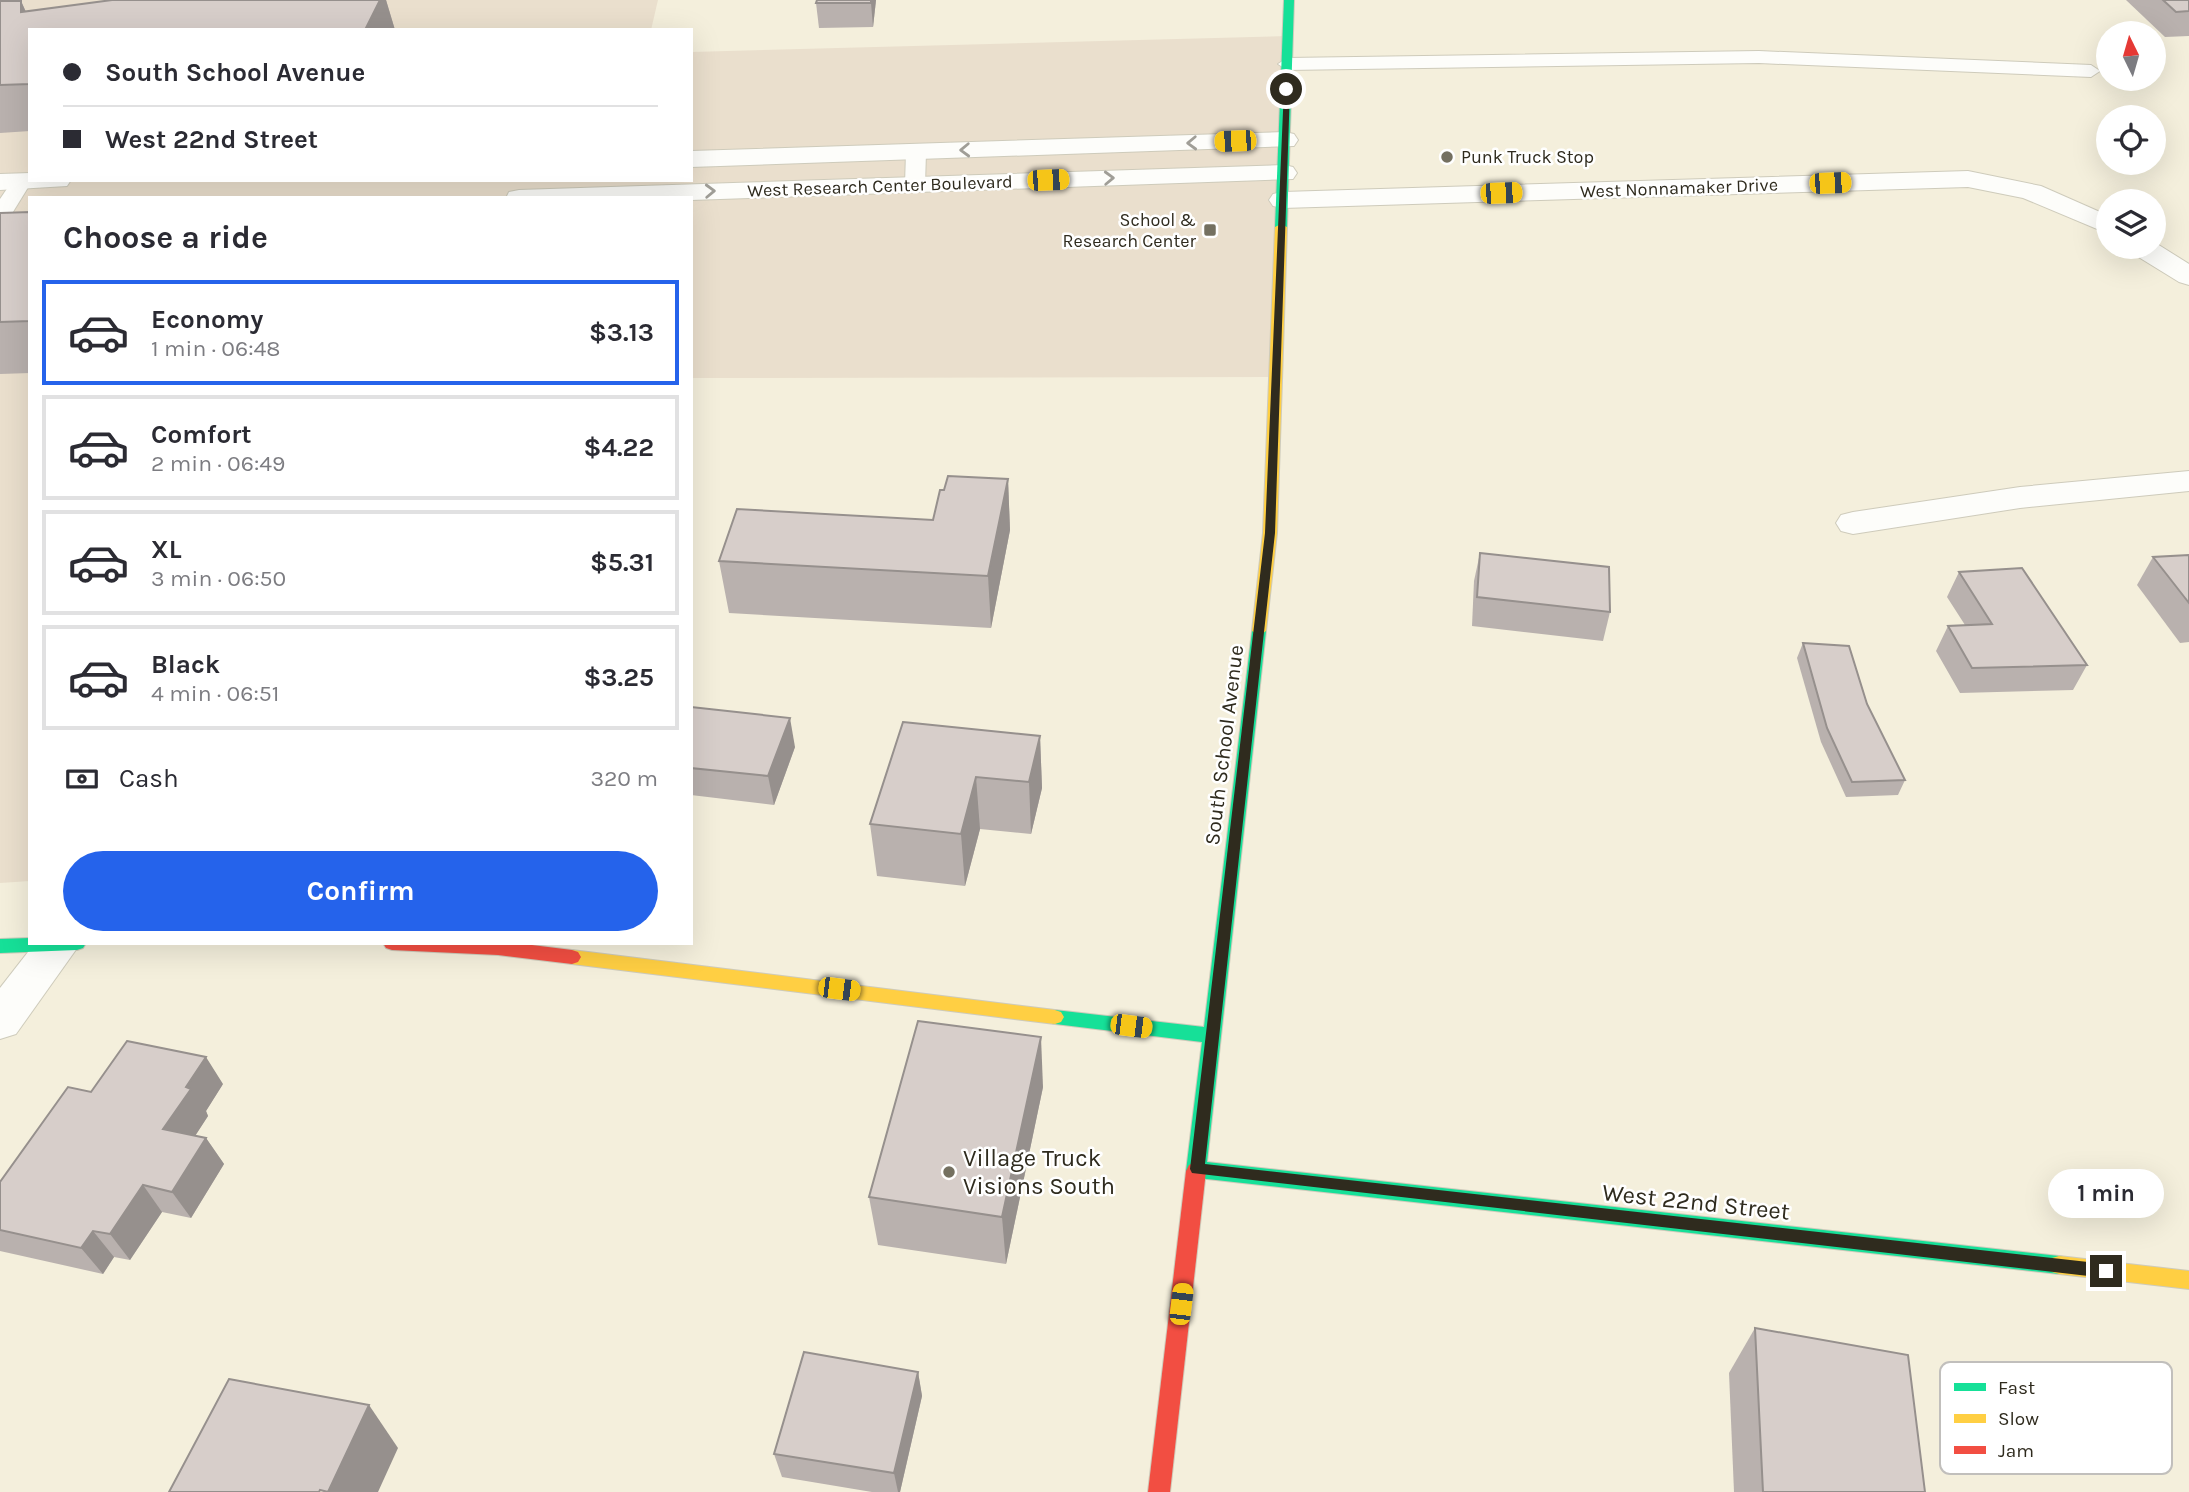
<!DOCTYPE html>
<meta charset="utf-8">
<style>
body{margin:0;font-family:Karla,sans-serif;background:#f2f2f3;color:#2b2b33;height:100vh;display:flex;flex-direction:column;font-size:26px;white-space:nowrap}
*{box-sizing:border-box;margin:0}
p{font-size:23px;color:#7c7c81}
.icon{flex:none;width:38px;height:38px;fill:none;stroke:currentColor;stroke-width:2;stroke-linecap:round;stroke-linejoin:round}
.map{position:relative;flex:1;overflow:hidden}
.sheet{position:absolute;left:28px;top:196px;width:665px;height:749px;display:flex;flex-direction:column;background:#fff;border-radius:0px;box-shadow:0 7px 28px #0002}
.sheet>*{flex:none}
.banner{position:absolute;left:28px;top:28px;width:665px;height:154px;border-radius:0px;box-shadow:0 7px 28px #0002;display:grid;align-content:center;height:154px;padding:0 35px;background:#fff}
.needle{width:46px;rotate:355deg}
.fabs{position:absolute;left:2096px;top:21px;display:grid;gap:14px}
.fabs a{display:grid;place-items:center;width:70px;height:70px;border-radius:50%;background:#fff;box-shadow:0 7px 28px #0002;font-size:35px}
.end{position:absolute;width:32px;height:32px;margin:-16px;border:9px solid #2f2b1e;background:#fff;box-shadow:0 0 0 4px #fff}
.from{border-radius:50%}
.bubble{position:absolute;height:49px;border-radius:24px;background:#fff;box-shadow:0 7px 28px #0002;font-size:23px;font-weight:700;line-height:49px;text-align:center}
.car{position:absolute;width:21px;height:42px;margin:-21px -10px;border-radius:9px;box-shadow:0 0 5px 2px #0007;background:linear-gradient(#f5c518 24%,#345 0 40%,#f5c518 0 76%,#345 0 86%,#f5c518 0)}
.banner b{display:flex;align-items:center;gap:24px;height:66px;font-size:26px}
.banner b+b{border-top:2px solid #e1e1e2}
.banner i{width:18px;height:18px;background:#2b2b33}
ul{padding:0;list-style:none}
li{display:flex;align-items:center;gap:21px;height:105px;margin:0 14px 10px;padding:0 21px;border:4px solid #e1e1e2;border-radius:0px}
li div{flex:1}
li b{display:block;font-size:26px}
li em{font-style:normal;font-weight:700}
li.active{border-color:#2563eb}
li>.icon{width:63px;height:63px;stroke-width:1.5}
h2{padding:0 35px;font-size:32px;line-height:84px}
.pay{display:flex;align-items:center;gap:18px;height:77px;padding:0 35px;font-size:26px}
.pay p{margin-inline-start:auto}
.cta{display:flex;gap:14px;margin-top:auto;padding:14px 35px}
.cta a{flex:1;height:80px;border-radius:42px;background:#2563eb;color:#fff;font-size:28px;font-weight:700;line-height:80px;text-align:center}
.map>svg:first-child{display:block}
.commercial{fill:#eadfcd}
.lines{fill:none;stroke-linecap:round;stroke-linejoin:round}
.lane-casing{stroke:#cecbbb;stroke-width:2}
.street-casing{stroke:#cecbbb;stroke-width:2}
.fast-casing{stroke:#cecbbb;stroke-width:2}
.slow-casing{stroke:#cecbbb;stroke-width:2}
.jam-casing{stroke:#cecbbb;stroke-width:2}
.lane{fill:#fdfdfa;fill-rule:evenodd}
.street{fill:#fdfdfa;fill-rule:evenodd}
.fast{fill:#16e098;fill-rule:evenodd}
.slow{fill:#ffcf43;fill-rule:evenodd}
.jam{fill:#f24e42;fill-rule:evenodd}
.wall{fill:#b9b1ae}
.shaded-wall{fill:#96908d}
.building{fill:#d7ceca;stroke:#96908d;stroke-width:2}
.oneway{stroke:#a09e97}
.route{fill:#2f2b1e}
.poi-dot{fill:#747060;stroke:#fff;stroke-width:2.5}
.labels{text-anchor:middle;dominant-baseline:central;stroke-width:5;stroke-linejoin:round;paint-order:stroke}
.far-poi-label{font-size:18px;fill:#2f2b1e;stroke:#fff;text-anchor:start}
.far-street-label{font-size:18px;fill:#2f2b1e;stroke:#fff}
.street-label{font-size:21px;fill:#2f2b1e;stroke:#fff}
.near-poi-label{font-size:24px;fill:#2f2b1e;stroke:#fff;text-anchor:start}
.near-street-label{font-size:24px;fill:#2f2b1e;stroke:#fff}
.key{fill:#fff;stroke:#c1bfbc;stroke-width:2}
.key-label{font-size:19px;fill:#2f2b1e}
</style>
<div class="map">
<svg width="2189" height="1492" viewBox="0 0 2189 1492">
<rect width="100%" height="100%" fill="#f4efdc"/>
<path class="commercial" d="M0,0h658l-7,30h-621v150h661v-128l597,-16 -11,341 -586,1v-180h-661v683l-30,2z"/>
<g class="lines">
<defs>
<g id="lane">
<path d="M1759,51l332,14 9,6 -9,6 -332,-14 -472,7 -9,-6 9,-6z"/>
<path d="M916,146l10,6 -1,33 -10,6 -10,-6 1,-33z"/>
<path d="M22,175l10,6 -24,39 -8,1v-22l15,-22z"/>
</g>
<g id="street">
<path d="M1285,132l9,2 4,6 -4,6 -603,21v-16z"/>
<path d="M1284,165l9,2 4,6 -4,6 -602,21v-2h-185l3,-6 10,-2z"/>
<path d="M1968,171l73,15 68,30v18l-86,-36 -55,-11 -685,21 -10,-2 -4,-6 4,-6 10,-2z"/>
<path d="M30,173v7h41l-4,6 -67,4v-16z"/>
<path d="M2154,242l35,22v21l-10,-3 -47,-29 -4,-6h26z"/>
<path d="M2189,471v20l-169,17 -167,26 -12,-3 -5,-8 5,-8 12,-3 167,-25z"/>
<path d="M35,943l45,1 -64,90 -16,5v-51z"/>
</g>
<g id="fast">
<path d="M1284,0h10l-7,227 -6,3 -6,-3z"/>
<path d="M1259,626l7,5 -59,531 852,94 7,2 3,7 -3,7 -7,2 -870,-97 -3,-6 16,-129 -147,-18 -6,-2 -3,-5 3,-5 6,-2 149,17 48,-396z"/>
<path d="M30,938v5h56l-3,5 -6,2 -77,3v-14z"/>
</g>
<g id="slow">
<path d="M1281,224l6,3 -10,306 -11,98 -7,5 -7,-5 11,-98 12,-306z"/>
<path d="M572,950l483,60 6,2 3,5 -3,5 -6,2 -483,-60 -6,-2 -3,-5 3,-5z"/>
<path d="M2059,1256l130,15v18l-130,-15 -7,-2 -3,-7 3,-7z"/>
</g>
<g id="jam">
<path d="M383,943h133l56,7 6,2 3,5 -3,5 -6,2 -74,-9 -106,-5 -6,-2z"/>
<path d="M1196,1162l7,3 3,6 -36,321h-22l38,-321 3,-6z"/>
</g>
</defs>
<use href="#lane" class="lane-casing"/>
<use href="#street" class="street-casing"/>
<use href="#fast" class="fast-casing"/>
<use href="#slow" class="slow-casing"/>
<use href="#jam" class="jam-casing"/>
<use href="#lane" class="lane"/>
<use href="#street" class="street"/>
<use href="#fast" class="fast"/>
<use href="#slow" class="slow"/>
<use href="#jam" class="jam"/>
</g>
<g class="wall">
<path d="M112,0h274l9,30h-365v101l-30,2v-132h21l5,11z"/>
<path d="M817,0h59l-3,27 -54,1 -3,-25z"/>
<path d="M2126,0h63v36l-24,1z"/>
<path d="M30,212v161l-30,1v-161z"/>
<path d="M1008,479l2,51 -19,98 -262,-15 -10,-52 214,-41 11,-30z"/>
<path d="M1480,553l130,59 -7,29 -131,-15 2,-45z"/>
<path d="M2189,555v87l-9,1 -43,-58 16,-28z"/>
<path d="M1959,572l128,93 -14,25 -113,3 -24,-42 12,-25 17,-1 -18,-28z"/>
<path d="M1803,643l64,61 38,76 -7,15 -52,2 -25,-55 -24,-84z"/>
<path d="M691,707l104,40 -21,58 -83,-10z"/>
<path d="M1040,736l2,52 -11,46 -51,-5 -15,57 -88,-10 -7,-52z"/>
<path d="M223,1084l-17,27 2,5 -13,20 11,2 18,26 -33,54 -29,-6 -32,48 -16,-3 -11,17 -103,-23v-69z"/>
<path d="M1043,1087l-37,177 -128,-19 -9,-48z"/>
<path d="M1755,1328l170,164h-191l-5,-119z"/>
<path d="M918,1372l4,24 -22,96h-28l-90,-15 -8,-23z"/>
</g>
<g class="shaded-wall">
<path d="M380,0h6l9,30h-30z"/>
<path d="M871,0h5l-3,27 -2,-24z"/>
<path d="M21,1l13,29 -13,-18z"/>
<path d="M1008,479l2,51 -19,98 -3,-52z"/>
<path d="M790,718l5,29 -21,58 -6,-29z"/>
<path d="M1040,736l2,52 -11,46 -2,-52z"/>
<path d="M976,777l4,52 -15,57 -4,-52z"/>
<path d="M1041,1037l2,50 -37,177 -4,-47z"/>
<path d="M206,1057l17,27 -17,27 2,5 -26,40 -19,-27 23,-42z"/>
<path d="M206,1138l18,26 -33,54 -19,-26z"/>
<path d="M143,1185l19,27 -32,48 -20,-26z"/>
<path d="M93,1231l21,26 -11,17 -22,-26z"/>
<path d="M918,1372l4,24 -22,96h-2l-4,-19z"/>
<path d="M369,1405l29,43 -20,44h-50z"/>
</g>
<g class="building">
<path d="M112,0h268l-15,30h-335v54l-30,1v-84h21v11z"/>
<path d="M817,0h54v3h-55z"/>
<path d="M2163,0h26v11l-13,1z"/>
<path d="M30,212v109l-30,1v-109z"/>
<path d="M948,476l60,3 -20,97 -269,-15 18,-52 196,11 7,-30h4z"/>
<path d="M1480,553l129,14 1,45 -133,-15z"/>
<path d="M2189,555v48l-36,-46z"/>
<path d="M2022,568l65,97 -115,3 -24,-42 44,-2 -33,-52z"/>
<path d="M1803,643l46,3 18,58 38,76 -53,2 -25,-54z"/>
<path d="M691,707l99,11 -22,58 -77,-8z"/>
<path d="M903,722l137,14 -11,46 -53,-5 -15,57 -91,-10z"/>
<path d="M918,1021l123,16 -39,180 -133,-20z"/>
<path d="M127,1041l79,16 -20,30 5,2 -28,40 43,9 -34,54 -29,-7 -33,49 -17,-3 -12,17 -81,-18v-48l68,-95 23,5z"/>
<path d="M1755,1328l153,27 17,137h-162z"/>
<path d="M804,1352l114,20 -24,101 -120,-19z"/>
<path d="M229,1379l140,26 -41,87 -8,-2 -1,2h-150z"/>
</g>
<defs><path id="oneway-chevron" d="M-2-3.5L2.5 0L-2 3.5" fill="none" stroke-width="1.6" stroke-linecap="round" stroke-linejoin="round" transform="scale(1.75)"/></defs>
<g class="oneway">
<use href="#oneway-chevron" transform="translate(1192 143) rotate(178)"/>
<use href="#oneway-chevron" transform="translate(965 150) rotate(178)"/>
<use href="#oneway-chevron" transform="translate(1109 178) rotate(-2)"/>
<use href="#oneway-chevron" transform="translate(710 191) rotate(-2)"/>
</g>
<path class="route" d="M1284,88l6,1 -15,444 -70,631 901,100 5,2v10l-5,2 -914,-105 -2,-4 75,-636z"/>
<g class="poi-dot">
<circle cx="1447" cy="157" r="7"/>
<rect x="1203" y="223" width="14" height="14" rx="3.5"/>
<circle cx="949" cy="1172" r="7"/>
</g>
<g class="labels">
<g class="far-poi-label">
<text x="1461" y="157">Punk Truck Stop</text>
<text x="1196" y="220" text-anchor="end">School &amp;<tspan x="1196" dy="21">Research Center</tspan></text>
</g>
<g class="far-street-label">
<text transform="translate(880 186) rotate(-2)">West Research Center Boulevard</text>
<text transform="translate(1679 188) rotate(-2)">West Nonnamaker Drive</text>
</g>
<g class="street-label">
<text transform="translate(1224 745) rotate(-83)">South School Avenue</text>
</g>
<g class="near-poi-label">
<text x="963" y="1158">Village Truck<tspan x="963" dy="28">Visions South</tspan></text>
</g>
<g class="near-street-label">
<text transform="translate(1696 1202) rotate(6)">West 22nd Street</text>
</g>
</g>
<rect x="1940" y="1362" width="232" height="112" rx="10" class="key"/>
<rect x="1954" y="1383" width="32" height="8" fill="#16e098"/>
<rect x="1954" y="1414" width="32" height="9" fill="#ffcf43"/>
<rect x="1954" y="1446" width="32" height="8" fill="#f24e42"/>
<g class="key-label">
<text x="1998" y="1394">Fast</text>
<text x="1998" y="1425">Slow</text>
<text x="1998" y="1457">Jam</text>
</g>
</svg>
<div class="fabs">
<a><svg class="needle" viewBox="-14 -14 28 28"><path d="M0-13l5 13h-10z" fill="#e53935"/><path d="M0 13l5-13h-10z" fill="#7c7c81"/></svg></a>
<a><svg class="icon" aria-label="locate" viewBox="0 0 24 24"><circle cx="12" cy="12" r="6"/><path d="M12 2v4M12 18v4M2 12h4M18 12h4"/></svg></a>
<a><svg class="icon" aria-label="layers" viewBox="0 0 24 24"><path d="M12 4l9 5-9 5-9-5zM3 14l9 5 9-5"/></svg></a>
</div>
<i class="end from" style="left:1286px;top:89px"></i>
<i class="end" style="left:2106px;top:1271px"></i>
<div class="bubble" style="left:2048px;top:1169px;width:116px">1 min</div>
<i class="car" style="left:1235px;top:141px;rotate:268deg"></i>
<i class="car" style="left:1048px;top:180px;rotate:88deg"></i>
<i class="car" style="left:1830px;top:183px;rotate:88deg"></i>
<i class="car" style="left:1501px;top:193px;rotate:88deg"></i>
<i class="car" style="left:839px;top:989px;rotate:97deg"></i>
<i class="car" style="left:1131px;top:1026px;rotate:97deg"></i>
<i class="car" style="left:1181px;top:1304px;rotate:7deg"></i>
<div class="banner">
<b><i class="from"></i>South School Avenue</b>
<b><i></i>West 22nd Street</b>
</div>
<section class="sheet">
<h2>Choose a ride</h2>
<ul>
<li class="active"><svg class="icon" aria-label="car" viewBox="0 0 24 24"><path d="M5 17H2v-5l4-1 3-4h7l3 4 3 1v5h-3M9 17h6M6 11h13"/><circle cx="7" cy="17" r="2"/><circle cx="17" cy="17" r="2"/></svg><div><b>Economy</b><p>1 min · 06:48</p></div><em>$3.13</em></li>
<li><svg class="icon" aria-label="car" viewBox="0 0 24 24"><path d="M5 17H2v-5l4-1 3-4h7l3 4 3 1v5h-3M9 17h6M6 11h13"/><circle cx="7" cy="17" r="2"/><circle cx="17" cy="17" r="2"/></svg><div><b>Comfort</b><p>2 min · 06:49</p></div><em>$4.22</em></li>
<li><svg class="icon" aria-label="car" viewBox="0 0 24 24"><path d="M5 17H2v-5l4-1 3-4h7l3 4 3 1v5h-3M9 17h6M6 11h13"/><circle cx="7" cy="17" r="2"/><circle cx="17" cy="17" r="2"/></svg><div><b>XL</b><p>3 min · 06:50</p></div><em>$5.31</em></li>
<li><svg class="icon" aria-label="car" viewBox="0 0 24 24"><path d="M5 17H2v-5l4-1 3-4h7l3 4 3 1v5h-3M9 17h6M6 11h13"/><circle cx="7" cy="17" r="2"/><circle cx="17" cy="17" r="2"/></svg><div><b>Black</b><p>4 min · 06:51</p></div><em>$3.25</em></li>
</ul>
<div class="pay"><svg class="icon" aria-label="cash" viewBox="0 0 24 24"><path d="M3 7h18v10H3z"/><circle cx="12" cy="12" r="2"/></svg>Cash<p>320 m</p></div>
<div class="cta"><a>Confirm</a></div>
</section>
</div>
